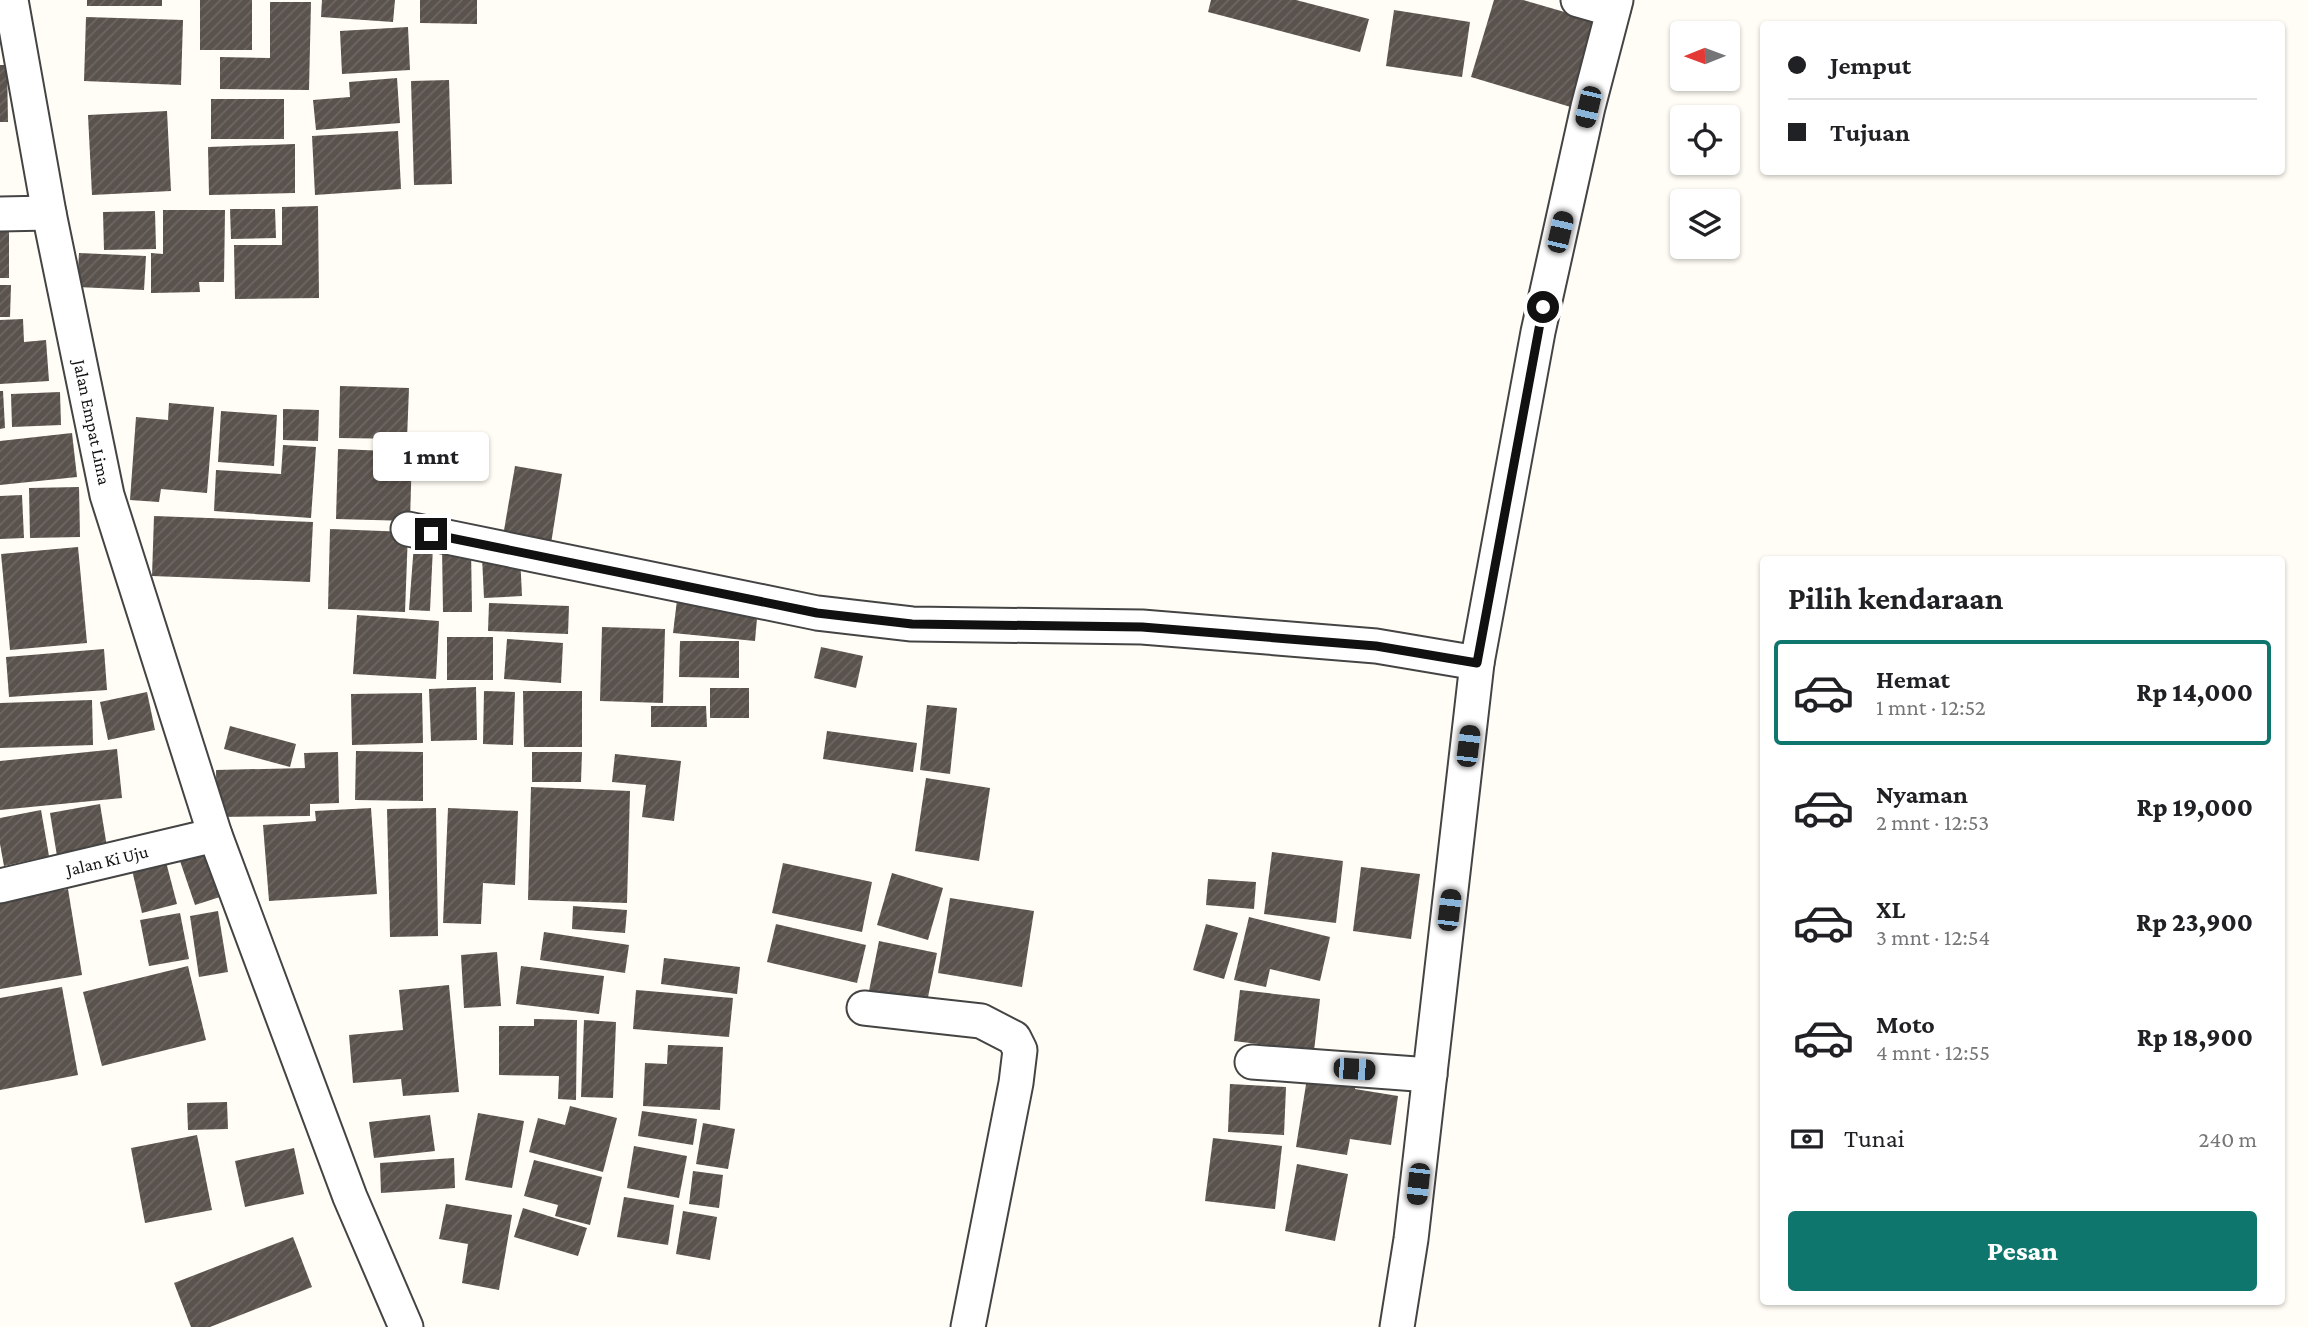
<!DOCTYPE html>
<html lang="id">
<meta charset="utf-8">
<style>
body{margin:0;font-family:"Crimson Pro",serif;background:#f6f6f6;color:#202124;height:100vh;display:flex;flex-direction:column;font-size:26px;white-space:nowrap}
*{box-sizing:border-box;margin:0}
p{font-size:23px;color:#757577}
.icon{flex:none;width:38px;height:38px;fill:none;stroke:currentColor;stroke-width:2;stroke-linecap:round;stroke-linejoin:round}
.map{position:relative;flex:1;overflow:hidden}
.details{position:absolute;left:1760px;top:556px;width:525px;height:749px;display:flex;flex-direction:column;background:#fff;border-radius:7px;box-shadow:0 2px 5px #0004}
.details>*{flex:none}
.hud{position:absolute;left:1760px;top:21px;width:525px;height:154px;border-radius:7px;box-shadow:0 2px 5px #0004;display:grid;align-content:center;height:154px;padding:0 28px;background:#fff}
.needle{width:46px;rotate:269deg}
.tools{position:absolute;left:1670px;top:21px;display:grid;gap:14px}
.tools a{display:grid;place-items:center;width:70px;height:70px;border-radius:7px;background:#fff;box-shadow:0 2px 5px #0004;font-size:35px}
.end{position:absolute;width:32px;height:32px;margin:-16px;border:9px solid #111;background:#fff;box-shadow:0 0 0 4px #fff}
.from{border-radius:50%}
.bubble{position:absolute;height:49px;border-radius:7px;background:#fff;box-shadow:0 2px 5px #0004;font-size:23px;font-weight:800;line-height:49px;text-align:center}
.car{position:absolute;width:21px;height:42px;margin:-21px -10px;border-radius:9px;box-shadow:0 0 5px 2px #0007;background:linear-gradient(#222 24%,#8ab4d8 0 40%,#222 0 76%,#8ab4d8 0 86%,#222 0)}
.hud b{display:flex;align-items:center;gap:24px;height:66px;font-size:26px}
.hud b+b{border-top:2px solid #e0e0e0}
.hud i{width:18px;height:18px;background:#202124}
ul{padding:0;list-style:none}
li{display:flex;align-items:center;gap:21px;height:105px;margin:0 14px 10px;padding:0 14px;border:4px solid transparent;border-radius:7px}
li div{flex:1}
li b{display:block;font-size:26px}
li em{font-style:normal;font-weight:800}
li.on{border-color:#0f766e}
li>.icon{width:63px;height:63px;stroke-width:1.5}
h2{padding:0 28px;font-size:32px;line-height:84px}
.pay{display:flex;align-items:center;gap:18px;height:77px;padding:0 28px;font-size:26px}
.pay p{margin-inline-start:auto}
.cta{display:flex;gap:14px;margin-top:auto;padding:14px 28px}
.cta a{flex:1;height:80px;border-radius:7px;background:#0f766e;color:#fff;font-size:28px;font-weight:800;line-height:80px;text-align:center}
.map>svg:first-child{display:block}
.building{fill:url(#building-hatch)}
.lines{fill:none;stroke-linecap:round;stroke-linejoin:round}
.street-casing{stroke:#444;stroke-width:37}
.street{stroke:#fff;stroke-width:33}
.route{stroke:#111;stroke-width:9}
.labels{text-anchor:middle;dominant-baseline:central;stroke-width:7;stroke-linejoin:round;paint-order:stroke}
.street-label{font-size:18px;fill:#111;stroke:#fff}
</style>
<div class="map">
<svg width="2308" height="1327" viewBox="0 0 2308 1327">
<defs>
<pattern id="building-hatch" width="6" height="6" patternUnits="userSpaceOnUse" patternTransform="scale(1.75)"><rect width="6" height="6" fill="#5a524d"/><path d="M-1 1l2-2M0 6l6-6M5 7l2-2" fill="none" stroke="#6d6662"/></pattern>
</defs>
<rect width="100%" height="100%" fill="#fffdf5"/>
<g class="building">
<rect x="87" y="0" width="75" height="6"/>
<rect x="200" y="0" width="52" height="50"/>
<path d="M322,0h73l-2,22 -72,-5z"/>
<path d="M420,0h57v24l-57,-1z"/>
<path d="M1211,0h85l73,19 -9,33 -152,-40z"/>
<path d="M1494,0h29l76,22 -25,86 -103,-31z"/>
<path d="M270,2h41l-2,88 -89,-1v-32l50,1z"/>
<path d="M1394,10l76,12 -8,55 -76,-11z"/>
<path d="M86,17l97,3 -2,65 -97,-4z"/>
<path d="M408,27l2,43 -68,4 -2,-43z"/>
<path d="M0,65h7l1,57h-8z"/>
<path d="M397,78l3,45 -84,7 -3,-30 37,-3 -1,-15z"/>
<path d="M449,80l3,104 -38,1 -3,-104z"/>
<rect x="211" y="99" width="73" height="40"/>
<path d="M167,111l4,80 -79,4 -4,-80z"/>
<path d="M398,131l3,58 -86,6 -3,-59z"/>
<path d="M295,144v49l-86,2 -1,-48z"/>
<path d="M318,206l1,92 -84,1 -1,-54h48v-38z"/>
<path d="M230,209h45l1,29 -45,1z"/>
<path d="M163,210h62l-1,72h-25l1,10 -49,1v-40l12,1z"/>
<path d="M155,211l1,38 -52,1 -1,-38z"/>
<rect x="0" y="221" width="9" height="57"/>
<path d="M79,253l67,3 -2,34 -67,-3z"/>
<path d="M0,285h11l-1,32h-10z"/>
<path d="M23,319l1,23 22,-2 3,41 -49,3v-64z"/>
<path d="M340,386l69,2 -2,51 -68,-1z"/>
<path d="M0,391h3l2,37 -5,1z"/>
<path d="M60,392l1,33 -49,2 -1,-33z"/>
<path d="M169,403l45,4 -7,86 -46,-4 -2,13 -29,-2 6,-83 32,3z"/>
<path d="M283,409l36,1 -1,31 -35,-1z"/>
<path d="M221,411l56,4 -3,51 -56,-4z"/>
<path d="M72,433l5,44 -77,8v-44z"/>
<path d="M283,445l33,2 -5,71 -97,-7 2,-41 65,4z"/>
<path d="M338,449l74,3 -2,69 -74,-2z"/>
<path d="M515,466l47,8 -12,76 -48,-8z"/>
<path d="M79,487l1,50 -50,1 -1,-50z"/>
<path d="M22,495l2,43 -24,1v-43z"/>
<path d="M154,516l159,6 -3,60 -158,-6z"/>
<path d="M330,529l78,3 -3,80 -77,-3z"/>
<path d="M414,544l19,2 -3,65 -21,-1z"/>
<path d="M78,547l9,96 -77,7 -9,-96z"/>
<path d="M442,547h29l1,65h-29z"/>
<path d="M520,555l2,41 -38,2 -2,-41z"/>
<path d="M677,600l81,7 -3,34 -82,-8z"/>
<path d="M489,603l80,3 -1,28 -80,-3z"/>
<path d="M357,615l82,6 -3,58 -83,-5z"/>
<path d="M602,627l63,2 -2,74 -63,-2z"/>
<rect x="447" y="637" width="46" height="43"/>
<path d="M507,639l56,4 -2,40 -57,-4z"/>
<path d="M680,641h59v37l-60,-1z"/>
<path d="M821,647l42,9 -7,32 -42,-10z"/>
<path d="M104,649l3,41 -98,7 -3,-40z"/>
<path d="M476,687l1,53 -46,1 -2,-52z"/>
<rect x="710" y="688" width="39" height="30"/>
<path d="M484,691l31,1 -2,53 -30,-1z"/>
<path d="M523,691h59v56h-58z"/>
<path d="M147,692l8,38 -47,10 -8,-38z"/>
<path d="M422,693l1,50 -71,2 -1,-51z"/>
<path d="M92,700l1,45 -93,3v-45z"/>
<path d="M927,705l30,3 -7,66 -30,-4z"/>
<path d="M651,706h55l1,21h-56z"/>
<path d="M230,726l66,18 -6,23 -66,-18z"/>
<path d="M827,731l90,12 -4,29 -90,-13z"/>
<path d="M117,749l5,49 -122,12v-49z"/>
<path d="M356,751l67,1v49l-68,-1z"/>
<path d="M338,752l1,51 -29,1v12l-93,1 -1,-47 89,-2 -1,-15z"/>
<path d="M532,752h50l-1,30h-49z"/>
<path d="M615,754l66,7 -7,60 -32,-4 4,-32 -34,-3z"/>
<path d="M926,778l64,10 -11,73 -64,-10z"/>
<path d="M531,787l99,4 -3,112 -99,-3z"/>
<path d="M100,804l7,43 -50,9 -7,-43z"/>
<path d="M371,808l6,86 -108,7 -6,-76 53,-4 -1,-10z"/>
<path d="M436,808l2,128 -48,1 -3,-128z"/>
<path d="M448,808l70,3 -3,74 -32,-2 -2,41 -38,-1z"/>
<path d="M41,810l8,46 -45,10 -4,-22v-26z"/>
<path d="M1272,852l71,9 -7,62 -72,-9z"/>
<path d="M205,853l15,44 -25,8 -15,-44z"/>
<path d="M166,862l11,42 -35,9 -10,-43z"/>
<path d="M783,863l89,19 -10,50 -90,-19z"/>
<path d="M1361,867l59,7 -9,65 -58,-8z"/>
<path d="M892,873l51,15 -15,52 -51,-15z"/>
<path d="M1208,879l48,3 -2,27 -48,-4z"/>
<path d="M68,889l14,86 -82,14v-89z"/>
<path d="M950,898l84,13 -12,76 -84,-14z"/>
<path d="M573,906l54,4 -2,23 -53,-4z"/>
<path d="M218,911l10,61 -29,5 -9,-61z"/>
<path d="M180,913l9,46 -40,7 -9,-46z"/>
<path d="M1249,917l81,20 -10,44 -50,-12 -4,18 -32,-7z"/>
<path d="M776,924l90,21 -9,38 -90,-21z"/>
<path d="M1206,924l32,9 -14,46 -31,-9z"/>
<path d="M544,932l85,13 -4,28 -85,-13z"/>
<path d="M879,941l58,12 -11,54 -58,-11z"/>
<path d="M497,952l4,54 -37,2 -3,-53z"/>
<path d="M664,958l76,9 -3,27 -76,-10z"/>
<path d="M188,966l18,74 -104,26 -19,-74z"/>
<path d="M521,966l83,10 -5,38 -83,-10z"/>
<path d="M449,985l10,107 -56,4 -2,-17 -48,4 -4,-48 54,-5 -4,-40z"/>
<path d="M62,987l16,88 -78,15v-92z"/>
<path d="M636,990l97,8 -4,39 -96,-8z"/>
<path d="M1240,990l80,9 -6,52 -80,-10z"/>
<path d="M534,1019l43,1 -1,80 -18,-1 1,-23 -60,-1v-49h35z"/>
<path d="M584,1020l32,2 -3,76 -32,-1z"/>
<path d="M668,1045l55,2 -3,63 -77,-4 2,-43 22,1z"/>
<path d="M1308,1072l48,8 -1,9 43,7 -7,49 -41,-6 -3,16 -51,-8z"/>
<path d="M1230,1084l56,3 -2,48 -56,-3z"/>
<path d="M227,1102l1,27 -40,1 -1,-27z"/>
<path d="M570,1106l47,12 -14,54 -74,-20 9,-34 27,7z"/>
<path d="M642,1111l55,8 -4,26 -55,-9z"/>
<path d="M478,1113l46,8 -12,67 -47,-8z"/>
<path d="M430,1115l5,36 -61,7 -5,-36z"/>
<path d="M703,1123l32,6 -7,40 -32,-5z"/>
<path d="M197,1135l15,75 -67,13 -14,-75z"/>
<path d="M1213,1138l69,8 -7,63 -70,-8z"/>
<path d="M634,1146l53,10 -8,42 -52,-10z"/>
<path d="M294,1148l10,46 -59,13 -10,-46z"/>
<path d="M454,1158l1,30 -74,5 -1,-30z"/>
<path d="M534,1160l68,17 -12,48 -35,-9 3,-11 -34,-9z"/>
<path d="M1297,1164l51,10 -13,67 -50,-10z"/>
<path d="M693,1171l30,4 -4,33 -30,-4z"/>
<path d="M624,1197l50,8 -6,40 -51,-8z"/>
<path d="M446,1204l66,11 -13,75 -37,-7 6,-39 -29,-5z"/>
<path d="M523,1208l64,20 -9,28 -64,-19z"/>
<path d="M683,1211l34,6 -7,43 -34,-6z"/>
<path d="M293,1237l19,50 -102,40h-19l-17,-44z"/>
</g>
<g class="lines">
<defs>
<g id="street">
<path id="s1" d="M11,0l38,213 58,282 108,340 135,362 56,130"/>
<path d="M1578,0l35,10"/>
<path d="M0,214l49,-1"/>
<path d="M408,529l409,84 95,11 230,3 234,19 101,17"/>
<path id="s2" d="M0,886l215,-51"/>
<path d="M864,1008l117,13 33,17 6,12 -4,33 -48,244"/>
<path d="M1252,1062l178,13"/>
<path d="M1397,1327l14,-88 66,-576 61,-331 50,-225 28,-107"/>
</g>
</defs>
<use href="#street" class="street-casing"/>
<use href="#street" class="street"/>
</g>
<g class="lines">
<path class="route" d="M431,534l386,79 95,11 230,3 234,19 101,17 66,-356"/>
</g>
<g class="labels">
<g class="street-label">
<text stroke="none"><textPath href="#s1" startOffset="430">Jalan Empat Lima</textPath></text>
<text stroke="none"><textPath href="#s2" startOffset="110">Jalan Ki Uju</textPath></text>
</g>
</g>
</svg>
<div class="tools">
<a><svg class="needle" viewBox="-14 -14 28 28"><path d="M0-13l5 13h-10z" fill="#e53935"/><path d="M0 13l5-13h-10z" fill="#757577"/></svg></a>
<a><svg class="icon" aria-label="locate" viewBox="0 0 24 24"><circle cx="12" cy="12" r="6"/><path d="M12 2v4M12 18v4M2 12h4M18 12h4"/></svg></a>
<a><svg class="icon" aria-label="layers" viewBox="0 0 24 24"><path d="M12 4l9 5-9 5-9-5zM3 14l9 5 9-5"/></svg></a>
</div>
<i class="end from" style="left:1543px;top:307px"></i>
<i class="end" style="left:431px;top:534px"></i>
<div class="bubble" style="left:373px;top:432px;width:116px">1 mnt</div>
<i class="car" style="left:1588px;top:107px;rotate:193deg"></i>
<i class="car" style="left:1560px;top:232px;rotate:13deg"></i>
<i class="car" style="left:1468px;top:746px;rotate:7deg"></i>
<i class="car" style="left:1449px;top:910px;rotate:7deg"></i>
<i class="car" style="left:1354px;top:1069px;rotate:94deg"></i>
<i class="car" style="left:1418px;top:1184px;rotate:186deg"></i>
<div class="hud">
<b><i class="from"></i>Jemput</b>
<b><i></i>Tujuan</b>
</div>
<section class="details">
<h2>Pilih kendaraan</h2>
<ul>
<li class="on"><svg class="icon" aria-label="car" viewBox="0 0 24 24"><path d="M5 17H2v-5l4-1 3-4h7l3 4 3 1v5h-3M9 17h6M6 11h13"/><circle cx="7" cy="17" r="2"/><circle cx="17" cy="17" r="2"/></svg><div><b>Hemat</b><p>1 mnt · 12:52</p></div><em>Rp 14,000</em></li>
<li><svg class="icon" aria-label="car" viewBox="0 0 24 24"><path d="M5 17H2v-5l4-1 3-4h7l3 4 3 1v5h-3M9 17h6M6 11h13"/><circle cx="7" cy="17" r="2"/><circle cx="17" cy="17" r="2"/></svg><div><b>Nyaman</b><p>2 mnt · 12:53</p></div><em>Rp 19,000</em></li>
<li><svg class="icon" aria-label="car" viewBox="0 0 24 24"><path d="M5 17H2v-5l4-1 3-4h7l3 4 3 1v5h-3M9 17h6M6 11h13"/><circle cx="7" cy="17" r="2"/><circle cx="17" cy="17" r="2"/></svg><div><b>XL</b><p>3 mnt · 12:54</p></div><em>Rp 23,900</em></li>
<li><svg class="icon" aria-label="car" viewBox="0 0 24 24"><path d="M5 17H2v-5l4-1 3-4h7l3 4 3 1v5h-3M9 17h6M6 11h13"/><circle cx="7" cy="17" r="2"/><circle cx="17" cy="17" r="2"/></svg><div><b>Moto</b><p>4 mnt · 12:55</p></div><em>Rp 18,900</em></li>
</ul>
<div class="pay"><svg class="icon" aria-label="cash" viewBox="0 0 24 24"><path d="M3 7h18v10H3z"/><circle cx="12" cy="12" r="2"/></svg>Tunai<p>240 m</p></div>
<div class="cta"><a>Pesan</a></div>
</section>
</div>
